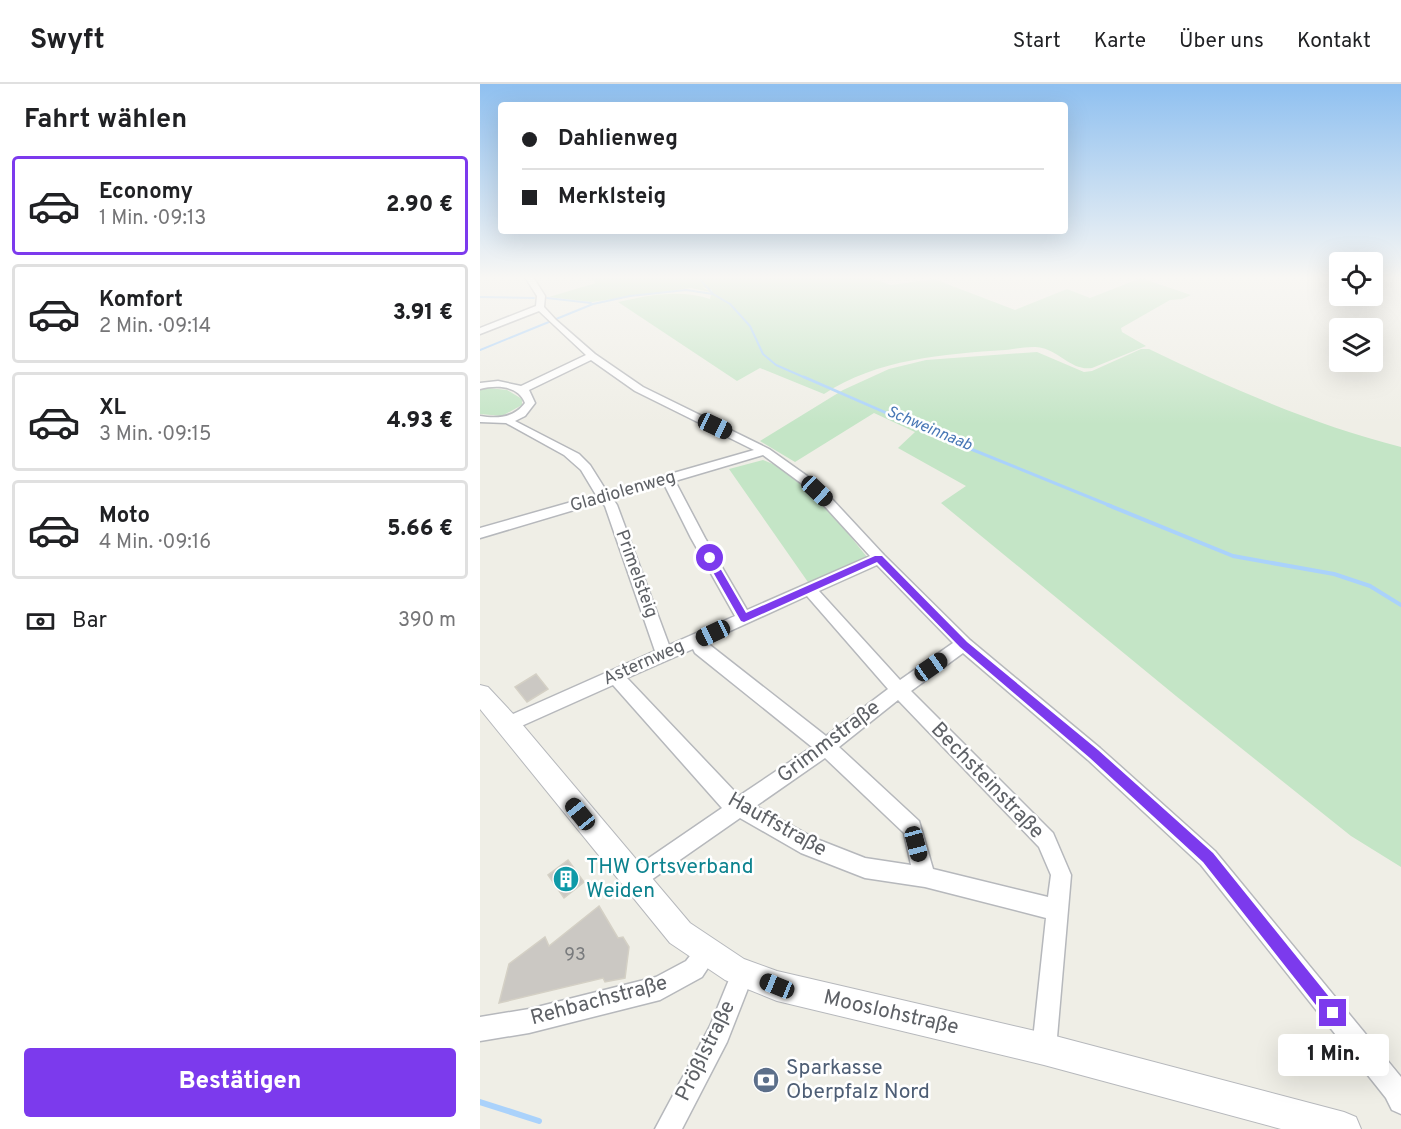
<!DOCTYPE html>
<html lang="de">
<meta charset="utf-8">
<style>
body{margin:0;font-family:Overpass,sans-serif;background:#f2f2f2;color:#202124;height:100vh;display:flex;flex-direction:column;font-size:22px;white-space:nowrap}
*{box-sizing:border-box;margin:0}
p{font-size:20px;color:#757577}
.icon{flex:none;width:33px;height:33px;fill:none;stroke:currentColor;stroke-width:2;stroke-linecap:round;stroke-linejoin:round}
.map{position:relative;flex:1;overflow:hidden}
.side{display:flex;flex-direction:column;background:#fff;width:480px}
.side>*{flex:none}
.hud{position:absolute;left:18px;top:18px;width:570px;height:132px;border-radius:6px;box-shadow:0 6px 24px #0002;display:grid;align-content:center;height:132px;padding:0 24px;background:#fff}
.controls{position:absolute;left:849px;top:168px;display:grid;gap:12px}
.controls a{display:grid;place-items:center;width:54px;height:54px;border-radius:6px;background:#fff;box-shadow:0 6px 24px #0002;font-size:30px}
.end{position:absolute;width:27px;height:27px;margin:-14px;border:8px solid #7c3aed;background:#fff;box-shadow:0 0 0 3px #fff}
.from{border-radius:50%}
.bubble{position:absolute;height:42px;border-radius:6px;background:#fff;box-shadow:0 6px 24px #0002;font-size:20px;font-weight:800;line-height:42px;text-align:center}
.car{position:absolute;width:18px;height:36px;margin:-18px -9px;border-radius:8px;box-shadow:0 0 4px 2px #0007;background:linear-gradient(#222 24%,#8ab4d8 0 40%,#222 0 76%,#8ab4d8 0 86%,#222 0)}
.hud b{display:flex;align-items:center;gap:21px;height:57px;font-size:22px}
.hud b+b{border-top:2px solid #e0e0e0}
.hud i{width:15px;height:15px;background:#202124}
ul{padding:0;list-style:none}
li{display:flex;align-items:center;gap:18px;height:99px;margin:0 12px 9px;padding:0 12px;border:3px solid #e0e0e0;border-radius:6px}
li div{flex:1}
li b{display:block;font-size:22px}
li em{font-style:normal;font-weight:800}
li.current{border-color:#7c3aed}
li>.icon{width:54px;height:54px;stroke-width:1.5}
h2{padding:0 24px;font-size:27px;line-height:72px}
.pay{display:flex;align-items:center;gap:15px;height:66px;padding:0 24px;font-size:22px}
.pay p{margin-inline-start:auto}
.cta{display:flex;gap:12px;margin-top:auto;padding:12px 24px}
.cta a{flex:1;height:69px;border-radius:6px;background:#7c3aed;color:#fff;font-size:24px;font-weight:800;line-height:69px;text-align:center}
header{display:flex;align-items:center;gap:36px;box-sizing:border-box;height:84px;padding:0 30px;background:#fff;border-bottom:2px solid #e0e0e0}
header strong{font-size:28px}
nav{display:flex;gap:33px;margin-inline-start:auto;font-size:21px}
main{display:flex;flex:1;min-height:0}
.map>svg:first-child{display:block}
.green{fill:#c4e5c6}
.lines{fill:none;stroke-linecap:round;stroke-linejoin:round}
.stream-far3{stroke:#aad2fb;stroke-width:2}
.stream-far2{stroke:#aad2fb;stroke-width:3}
.stream-far1{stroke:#aad2fb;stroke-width:4}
.stream{stroke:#aad2fb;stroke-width:6}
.building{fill:#cbc8c3;stroke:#d4d0c5;stroke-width:1.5}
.minor-casing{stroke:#b6b8bc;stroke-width:3}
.tertiary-casing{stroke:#b6b8bc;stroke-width:2}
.minor{fill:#fff;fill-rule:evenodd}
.tertiary{fill:#fff;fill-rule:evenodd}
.route{fill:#7c3aed}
.labels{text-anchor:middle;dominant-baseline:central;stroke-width:5;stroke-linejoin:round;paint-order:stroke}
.far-water-label{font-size:16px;font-style:italic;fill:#4978b6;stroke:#fff}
.street-label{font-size:18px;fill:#5e6166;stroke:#fff}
.near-number-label{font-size:18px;fill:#797b7d}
.near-street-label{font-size:21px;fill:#5e6166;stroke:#fff}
.near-culture-label{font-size:21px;fill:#0d838f;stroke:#fff;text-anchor:start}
.near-service-label{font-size:21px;fill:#4e5e75;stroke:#fff;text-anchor:start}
</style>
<header>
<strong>Swyft</strong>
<nav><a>Start</a><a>Karte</a><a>Über uns</a><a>Kontakt</a></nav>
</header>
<main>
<section class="side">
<h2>Fahrt wählen</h2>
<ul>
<li class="current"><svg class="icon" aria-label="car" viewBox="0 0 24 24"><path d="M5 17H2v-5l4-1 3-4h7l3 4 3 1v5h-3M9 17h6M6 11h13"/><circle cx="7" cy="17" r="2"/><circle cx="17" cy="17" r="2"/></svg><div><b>Economy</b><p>1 Min. · 09:13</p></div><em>2.90 €</em></li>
<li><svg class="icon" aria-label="car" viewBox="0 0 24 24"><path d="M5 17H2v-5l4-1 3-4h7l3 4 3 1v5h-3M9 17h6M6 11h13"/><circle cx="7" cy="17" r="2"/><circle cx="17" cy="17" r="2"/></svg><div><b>Komfort</b><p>2 Min. · 09:14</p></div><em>3.91 €</em></li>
<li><svg class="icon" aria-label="car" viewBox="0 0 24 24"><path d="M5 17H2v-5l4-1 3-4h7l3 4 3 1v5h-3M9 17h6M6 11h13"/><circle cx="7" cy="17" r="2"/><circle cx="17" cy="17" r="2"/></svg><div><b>XL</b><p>3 Min. · 09:15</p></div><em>4.93 €</em></li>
<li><svg class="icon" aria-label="car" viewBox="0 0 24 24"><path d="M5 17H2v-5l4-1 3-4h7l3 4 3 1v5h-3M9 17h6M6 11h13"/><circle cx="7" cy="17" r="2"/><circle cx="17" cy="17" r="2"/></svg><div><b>Moto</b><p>4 Min. · 09:16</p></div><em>5.66 €</em></li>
</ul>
<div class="pay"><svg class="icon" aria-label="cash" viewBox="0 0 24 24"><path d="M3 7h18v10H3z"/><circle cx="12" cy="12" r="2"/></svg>Bar<p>390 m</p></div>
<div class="cta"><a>Bestätigen</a></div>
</section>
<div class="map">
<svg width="921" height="1045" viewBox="0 0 921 1045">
<rect width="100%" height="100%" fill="#efeee6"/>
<g class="green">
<path d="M109,193h278l24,8 43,-6 81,31 52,-21 23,9 51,-20 50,17 -9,4 -12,1 -49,28 1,4 24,14 -54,22c-20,3 -32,-16 -50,-20 -10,-3 -26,1 -37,2 -61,4 -128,9 -181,44l-64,-26 -23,13 -119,-79c31,-7 62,-13 92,-3l2,-9 -10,-3 9,5 -21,-4 -98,14 -43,-5 47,-14z"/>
<path d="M661,265h8c81,39 165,76 252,98v420l-50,-31 -175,-140 -235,-193 25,-17 -68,-38 17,-16 -41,-19 -79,49 -35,-21 83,-51 46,-21 37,-9 111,-8 47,20 8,-1z"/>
<path d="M9,304l18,2 15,9v6l-20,11 -22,-2v-24z"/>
<path d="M283,376c41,14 78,65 104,97l-57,28 -81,-116z"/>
</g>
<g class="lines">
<g class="stream-far3">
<path d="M218,193l15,17"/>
<path d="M0,213l54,1"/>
<path d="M67,214l44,5"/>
<path d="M0,266l113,-46 37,-8 56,-6 27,4 17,10 20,22 13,28 13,11 32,14"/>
</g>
<path class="stream-far2" d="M324,293l142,62 165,67"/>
<path class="stream-far1" d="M628,421l125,51 101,18 36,12 31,19"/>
<path class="stream" d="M0,1018l59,19"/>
</g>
<g class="building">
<path d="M56,590l12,15 -21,13 -12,-15z"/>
<path d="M88,776l16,22 -20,16 -16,-23z"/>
<path d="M119,822l19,32 5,-1 6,10 -4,31 -20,4 -2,-4 -104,25 10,-39 36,-27 4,9z"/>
</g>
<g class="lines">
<defs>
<g id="minor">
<path d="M45,193h8l12,19 -1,11 12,13 39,34 48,33 126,62 48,34 67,72 86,85 130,108 115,103 186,226v37l-9,-4 -6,-12 -185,-233 -113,-105 -125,-107 -52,38 142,142 18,42 -15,174 -3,9 -9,3 -9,-3 -3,-9 14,-131 -121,-31 -60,-9 -64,-25 -61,-35 -99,69 -7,3 -7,-3 -3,-7 3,-7 95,-65 -109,-123 -105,47 -6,-3 -3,-5 3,-5 153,-68 -50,-145 -4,-4 -121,36v-10l116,-33 -15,-25 -17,-15 -58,-32 -26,-1v-6c17,3 34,2 45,-13 -7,-18 -29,-18 -45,-14v-6l18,-2 23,5 65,-31 -47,-44 -59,23v-6l56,-22 1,-10zM111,276l44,31 119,59 -147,42 -17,-27 -11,-11 -64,-33 10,-5 10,-13 -6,-13zM283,371l46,34 61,67 -123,54 -42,-72 -30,-57zM184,400l27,54 44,78 -66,29 -52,-140 -4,-6zM397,481l76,78 -53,37 -81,-89zM327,512l81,93 -62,47 -120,-94zM213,565l2,4 117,94 -73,49 -112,-118zM418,616l141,147 12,28 -3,22 -115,-28 -14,-48 -80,-74zM345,674l79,75 7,32 -46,-7 -51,-20 -58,-32z"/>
<path d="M228,856l8,3 3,8 -17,26 -42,23 -131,33 -49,8v-24l49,-8 127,-32 30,-16 14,-18z"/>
<path d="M263,878l8,3 3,8 -27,69 -45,87h-27l55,-103 25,-61z"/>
</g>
<path id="tertiary" d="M0,601l8,2 28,30 174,206 54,36 33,12 267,62 300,79 12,5 5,12h-80l-237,-64 -267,-64 -52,-21 -55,-37 -190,-234z"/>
</defs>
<use href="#minor" class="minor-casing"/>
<use href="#tertiary" class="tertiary-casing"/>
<use href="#minor" class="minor"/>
<use href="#tertiary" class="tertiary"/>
</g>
<linearGradient id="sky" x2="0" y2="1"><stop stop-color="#8fc0f0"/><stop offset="0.57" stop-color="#f8f7f4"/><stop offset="1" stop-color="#f8f7f4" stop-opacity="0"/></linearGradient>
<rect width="921" height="340" fill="url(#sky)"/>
<path class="route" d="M230,471l3,1 33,57 129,-57h7l85,86 131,108 115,103 125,155 3,5 -3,6 -5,2 -6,-2 -124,-157 -113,-104 -130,-111 -83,-85 -133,60 -3,-1 -36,-63z"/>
<defs>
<symbol id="building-disc" viewBox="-11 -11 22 22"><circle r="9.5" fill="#0f9aa8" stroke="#fff"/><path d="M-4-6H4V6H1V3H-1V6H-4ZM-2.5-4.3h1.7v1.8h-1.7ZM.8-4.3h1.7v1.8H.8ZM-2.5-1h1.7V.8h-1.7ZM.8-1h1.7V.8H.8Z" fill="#fff"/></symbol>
<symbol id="bank-disc" viewBox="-11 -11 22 22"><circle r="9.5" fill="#5c6f8a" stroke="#fff"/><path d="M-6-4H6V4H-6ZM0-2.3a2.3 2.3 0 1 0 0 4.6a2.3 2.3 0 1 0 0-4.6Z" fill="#fff"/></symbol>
</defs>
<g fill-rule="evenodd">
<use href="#building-disc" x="71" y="780" width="30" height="30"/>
<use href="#bank-disc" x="271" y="981" width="30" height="30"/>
</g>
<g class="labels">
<g class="far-water-label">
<text transform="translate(449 345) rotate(23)">Schweinnaab</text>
</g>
<g class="street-label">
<text transform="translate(143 408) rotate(-16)">Gladiolenweg</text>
<text transform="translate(156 490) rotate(70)">Primelsteig</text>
<text transform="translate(164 579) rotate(-24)">Asternweg</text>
</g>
<g class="near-number-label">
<text x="95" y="871">93</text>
</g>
<g class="near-street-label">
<text transform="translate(349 658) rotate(-37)">Grimmstraße</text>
<text transform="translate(507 697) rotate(46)">Bechsteinstraße</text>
<text transform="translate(297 741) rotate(29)">Hauffstraße</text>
<text transform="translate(119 917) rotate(-15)">Rehbachstraße</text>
<text transform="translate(411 929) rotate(13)">Mooslohstraße</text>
<text transform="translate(226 967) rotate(-64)">Prößlstraße</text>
</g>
<g class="near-culture-label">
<text x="106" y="783">THW Ortsverband<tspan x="106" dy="24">Weiden</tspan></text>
</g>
<g class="near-service-label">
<text x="306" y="984">Sparkasse<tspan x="306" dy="24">Oberpfalz Nord</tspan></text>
</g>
</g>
</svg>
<div class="controls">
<a><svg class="icon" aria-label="locate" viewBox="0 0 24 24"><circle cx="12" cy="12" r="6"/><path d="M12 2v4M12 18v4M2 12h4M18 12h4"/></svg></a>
<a><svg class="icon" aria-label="layers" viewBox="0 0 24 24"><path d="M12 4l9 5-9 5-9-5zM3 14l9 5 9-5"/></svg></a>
</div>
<i class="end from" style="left:230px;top:474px"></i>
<i class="end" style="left:853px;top:929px"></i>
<div class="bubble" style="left:798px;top:950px;width:111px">1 Min.</div>
<i class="car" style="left:235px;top:342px;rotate:115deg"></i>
<i class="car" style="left:337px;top:407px;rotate:133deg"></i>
<i class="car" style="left:233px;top:549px;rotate:245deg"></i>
<i class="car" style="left:451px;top:583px;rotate:55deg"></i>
<i class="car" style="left:100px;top:730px;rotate:321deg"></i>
<i class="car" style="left:436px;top:760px;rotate:165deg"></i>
<i class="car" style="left:297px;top:902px;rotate:292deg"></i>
<div class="hud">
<b><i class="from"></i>Dahlienweg</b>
<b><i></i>Merklsteig</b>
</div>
</div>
</main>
